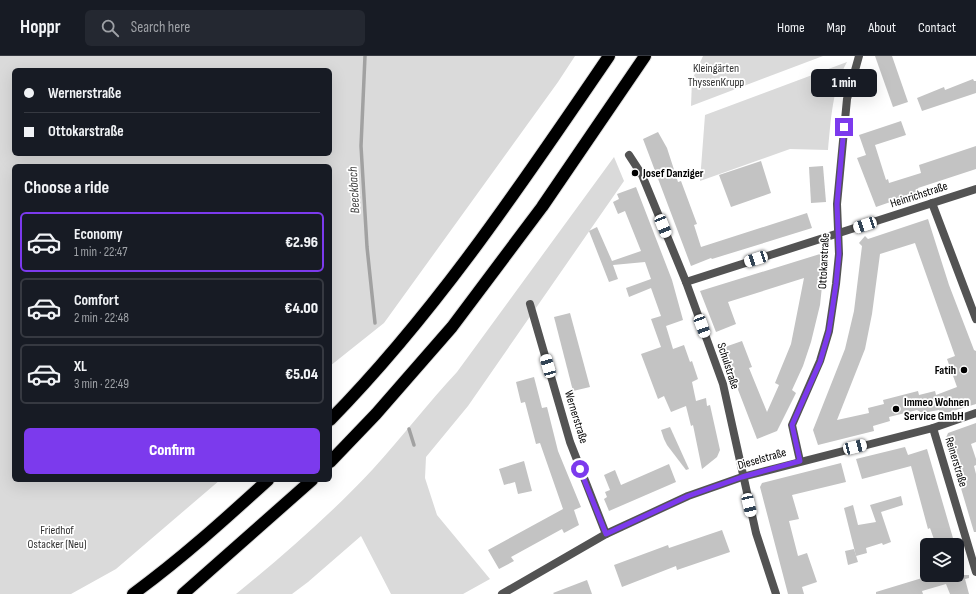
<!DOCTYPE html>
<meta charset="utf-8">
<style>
body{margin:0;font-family:"Sofia Sans Condensed",sans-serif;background:#242831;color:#f1f3f6;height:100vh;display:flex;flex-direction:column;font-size:15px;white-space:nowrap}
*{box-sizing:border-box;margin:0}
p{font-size:13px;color:#9ea1a6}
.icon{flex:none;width:22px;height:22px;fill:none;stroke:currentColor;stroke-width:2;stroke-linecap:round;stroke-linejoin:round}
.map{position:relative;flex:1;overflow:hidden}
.sheet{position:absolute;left:12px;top:108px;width:320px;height:318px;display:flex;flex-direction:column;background:#171b24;border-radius:6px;box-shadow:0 4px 16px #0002}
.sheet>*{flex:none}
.guide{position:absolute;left:12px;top:12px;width:320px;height:88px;border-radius:6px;box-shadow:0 4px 16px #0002;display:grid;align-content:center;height:88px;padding:0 12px;background:#171b24}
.controls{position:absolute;left:920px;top:482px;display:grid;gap:8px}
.controls a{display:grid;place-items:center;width:44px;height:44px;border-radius:6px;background:#171b24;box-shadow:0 4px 16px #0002;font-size:20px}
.end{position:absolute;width:18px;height:18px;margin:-9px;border:5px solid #7c3aed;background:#fff;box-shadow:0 0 0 2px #fff}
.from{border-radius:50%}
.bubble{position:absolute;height:28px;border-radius:6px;background:#171b24;box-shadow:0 4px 16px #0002;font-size:13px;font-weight:800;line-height:28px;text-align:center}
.car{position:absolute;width:12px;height:24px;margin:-12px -6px;border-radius:5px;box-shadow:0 0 3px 1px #0007;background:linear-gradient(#fff 24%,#345 0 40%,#fff 0 76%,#345 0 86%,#fff 0)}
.guide b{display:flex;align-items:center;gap:14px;height:38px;font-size:15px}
.guide b+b{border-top:1px solid #363941}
.guide i{width:10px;height:10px;background:#f1f3f6}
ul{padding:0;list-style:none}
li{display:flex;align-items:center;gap:12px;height:60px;margin:0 8px 6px;padding:0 4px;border:2px solid #363941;border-radius:6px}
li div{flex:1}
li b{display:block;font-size:15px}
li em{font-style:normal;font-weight:800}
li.current{border-color:#7c3aed}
li>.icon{width:36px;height:36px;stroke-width:1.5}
h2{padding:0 12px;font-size:18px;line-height:48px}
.primary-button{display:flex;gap:8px;margin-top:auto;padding:8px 12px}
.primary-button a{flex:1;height:46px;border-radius:6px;background:#7c3aed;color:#fff;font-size:16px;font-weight:800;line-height:46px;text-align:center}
header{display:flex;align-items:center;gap:24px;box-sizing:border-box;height:56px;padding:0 20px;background:#171b24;border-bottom:1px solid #363941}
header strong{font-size:19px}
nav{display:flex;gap:22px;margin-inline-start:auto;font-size:14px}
.search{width:280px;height:36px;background:#242831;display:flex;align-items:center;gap:10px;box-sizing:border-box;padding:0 14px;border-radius:6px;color:#9ea1a6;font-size:15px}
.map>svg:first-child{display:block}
.green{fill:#dadada;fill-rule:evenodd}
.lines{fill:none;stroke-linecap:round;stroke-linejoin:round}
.stream{stroke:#a1a1a1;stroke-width:3.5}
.building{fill:#c3c3c3;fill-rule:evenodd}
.motorway-casing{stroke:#dbdbdb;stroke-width:14}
.minor{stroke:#535353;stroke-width:8}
.tertiary{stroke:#535353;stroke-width:8}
.motorway{stroke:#000;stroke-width:12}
.route{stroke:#7c3aed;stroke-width:5}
.poi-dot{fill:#000;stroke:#fff;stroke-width:1.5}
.labels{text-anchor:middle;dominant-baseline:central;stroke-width:3.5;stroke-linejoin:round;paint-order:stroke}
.park-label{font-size:12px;fill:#313131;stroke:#fff}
.poi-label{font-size:12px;font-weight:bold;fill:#000;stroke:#fff;text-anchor:start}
.street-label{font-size:12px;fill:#000;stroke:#fff}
.water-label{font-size:13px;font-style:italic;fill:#424242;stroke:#fff}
</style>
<header>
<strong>Hoppr</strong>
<div class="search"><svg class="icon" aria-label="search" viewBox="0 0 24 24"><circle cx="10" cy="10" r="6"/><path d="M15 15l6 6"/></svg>Search here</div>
<nav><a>Home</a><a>Map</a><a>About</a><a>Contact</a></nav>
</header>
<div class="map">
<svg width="976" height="538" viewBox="0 0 976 538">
<rect width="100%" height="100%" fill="#fff"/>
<g class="green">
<path d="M0,0h575l-17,26 -174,241 -54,43v-200h-316v314h206l-104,89 -45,25h-71zM14,14h316v84h-316z"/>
<path d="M703,0h120l-132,50 1,-26z"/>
<path d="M847,6c-15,27 -16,58 -19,88l-38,-1 -90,32 5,-66z"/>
<path d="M614,101l10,24 -156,225 -42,51 -1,21 12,37 53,64 -27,15h-72l-30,-58 -53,46 -16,12h-56c48,-39 95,-80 137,-125 29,-32 55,-66 84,-97z"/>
</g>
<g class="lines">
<g class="stream">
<path d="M365,0l-4,90 6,101 8,76"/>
<path d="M409,373l5,16"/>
</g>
</g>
<g class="building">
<path d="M875,0h17l16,46 -15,5z"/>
<path d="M973,23l1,2h2v12l-54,18 -5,-13 27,-11 1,3z"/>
<path d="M901,65l5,14 -31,10 11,35 2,-1 1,4 32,-10 -2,-8 57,-19v23l-58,19 1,4 -43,15 -19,-49 9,-3 -7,-20z"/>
<path d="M658,76l9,16 11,34 3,-1 16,43 -3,1 7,22 106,-34 5,15 -100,31 -1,-1 -20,8 -48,-127z"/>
<path d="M761,105l10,32 -40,14 -12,-32z"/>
<path d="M823,110l3,36 -15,1 -2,-36z"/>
<path d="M636,131l36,93 11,40 -17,6 7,23 11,-4 6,17 2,-1 6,18 -6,3 4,19 10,-3 1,8 3,-1 10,45 -3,7 -15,12 -9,-44 -2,1 -5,-20 -15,6 -7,-16 -6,3 -17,-45 20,-7 -10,-28 10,-3 -10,-28 -22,9 -3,-9 25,-9 -6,-17 -32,3 5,14 -9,3 -20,-51 8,-4 15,34 29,-10 -16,-40 -7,3 -5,-12 6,-3 -2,-5z"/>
<path d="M928,163l21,66 25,65 2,1v53l-36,11 -1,-5 -17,3 -5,-3 -28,7 1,4 -17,5 1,5 -56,14 -5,-15 32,-81 9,-38 8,-65 -3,-3 6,-7 3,3zM915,187l40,113 -8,3 10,28 -21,8 -1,-4 -16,4 -1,-4 -35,9 1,4 -16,4 1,5 -32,7 28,-71 7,-35 8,-60z"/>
<path d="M820,198l5,4 -5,47 -9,37 -8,24 -11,24 4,3 -19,38 -20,8 -35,-91 20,-7 10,26 -3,1 18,44 12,-27 -4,-2 16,-39 13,-66 -76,24 8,22 -20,8 -16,-41z"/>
<path d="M570,257l20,74 -17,4 -19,-74z"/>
<path d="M534,321l8,31 5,-1 11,44 23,56 -7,3 5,15 -15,8 -2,-4 -51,28 3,4 -15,8 -11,-19 75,-41 -23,-66 -4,1 -11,-42 -4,1 -5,-21z"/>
<path d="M976,367v19l-5,2 5,15v6l-2,1 2,8v58h-2l-28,-94 2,-5z"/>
<path d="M670,371l19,42 -3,1 -19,-25 -3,-6 -3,-9z"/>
<path d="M905,391l3,8 19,-6 28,96h-19l-6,-17 -2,1 -17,-63 -49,13 -6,-20z"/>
<path d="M524,405l8,30 -14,3 -3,-12 -11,3 -5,-16z"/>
<path d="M841,407l5,19 -54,13 7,24 -10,2 9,35 9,-3 10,29 -15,5 2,7h-16l-28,-107 2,-4z"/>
<path d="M669,408l7,18 -67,29 -5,-12 3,-2 -2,-5 5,-2 -6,-15 11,-5 6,15z"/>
<path d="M901,440l2,9 -22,7 10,30 -8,3 -1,-2 -16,5 1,5 -11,3 -12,-48 9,-3 5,20 18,-3 -6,-17z"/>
<path d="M722,474l8,22 -53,18 -1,-4 -54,21 -8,-22 54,-20 1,3z"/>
<path d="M854,493l4,13 -10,3 -3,-14z"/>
<path d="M932,519h37v3l-4,1 4,15h-19l-4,-10 -24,7 1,3h-47v-2z"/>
<path d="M587,524l5,14h-38l-1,-1z"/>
</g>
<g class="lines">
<defs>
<g id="motorway">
<path d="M330,364c107,-109 193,-238 279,-364"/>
<path d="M330,406l46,-48 76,-87 90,-120 103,-151"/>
<path d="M133,538c48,-35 91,-74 135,-114"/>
<path d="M183,538l129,-114"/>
</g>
</defs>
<use href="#motorway" class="motorway-casing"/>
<g class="minor">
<path d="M629,99l13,20 44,107 37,102 33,149 20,61"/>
<path d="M932,147l44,116"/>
<path d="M686,226l290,-93"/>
<path d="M530,248l40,138 36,92"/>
<path d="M933,372l43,144"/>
<path d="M800,405l-8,-36 28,-64 9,-30 7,-47 3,-30 -2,-50 10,-105 12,-43"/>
</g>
<path class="tertiary" d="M502,538l104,-60 82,-38 54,-19 191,-49 43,-15"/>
<use href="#motorway" class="motorway"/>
</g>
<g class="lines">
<path class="route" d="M580,413l26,65 82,-38 54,-19 58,-16 -8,-36 28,-63 9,-31 7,-47 3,-30 -2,-50 7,-77"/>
</g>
<g class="poi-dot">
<circle cx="635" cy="117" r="4"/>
<circle cx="964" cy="314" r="4"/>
<circle cx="896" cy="353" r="4"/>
</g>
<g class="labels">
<g class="park-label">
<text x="716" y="12">Kleingärten<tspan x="716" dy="14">ThyssenKrupp</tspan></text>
<text x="57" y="474">Friedhof<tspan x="57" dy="14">Ostacker (Neu)</tspan></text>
</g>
<g class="poi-label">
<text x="643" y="117">Josef Danziger</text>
<text x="956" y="314" text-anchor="end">Fatih</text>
<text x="904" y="346">Immeo Wohnen<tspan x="904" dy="14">Service GmbH</tspan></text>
</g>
<g class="street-label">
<text transform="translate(919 139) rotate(-18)">Heinrichstraße</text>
<text transform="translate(824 205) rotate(-87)">Ottokarstraße</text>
<text transform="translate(728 310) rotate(72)">Schulstraße</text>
<text transform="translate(576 361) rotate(73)">Wernerstraße</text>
<text transform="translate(762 403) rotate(-16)">Dieselstraße</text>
<text transform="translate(956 406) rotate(73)">Reinerstraße</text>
</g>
<g class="water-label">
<text transform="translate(354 134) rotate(-93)">Beeckbach</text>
</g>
</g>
</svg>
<div class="controls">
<a><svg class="icon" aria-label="layers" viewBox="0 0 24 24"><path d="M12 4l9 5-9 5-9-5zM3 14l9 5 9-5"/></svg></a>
</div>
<i class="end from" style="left:580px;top:413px"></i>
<i class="end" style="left:844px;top:71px"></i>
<div class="bubble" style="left:811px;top:13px;width:66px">1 min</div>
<i class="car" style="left:865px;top:169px;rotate:252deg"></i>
<i class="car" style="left:663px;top:170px;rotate:158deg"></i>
<i class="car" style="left:756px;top:203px;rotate:252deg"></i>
<i class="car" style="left:702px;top:270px;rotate:160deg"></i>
<i class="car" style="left:548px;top:310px;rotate:344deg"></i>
<i class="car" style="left:855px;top:391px;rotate:76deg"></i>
<i class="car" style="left:749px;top:449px;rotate:167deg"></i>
<div class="guide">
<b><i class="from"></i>Wernerstraße</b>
<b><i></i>Ottokarstraße</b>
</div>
<section class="sheet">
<h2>Choose a ride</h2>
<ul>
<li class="current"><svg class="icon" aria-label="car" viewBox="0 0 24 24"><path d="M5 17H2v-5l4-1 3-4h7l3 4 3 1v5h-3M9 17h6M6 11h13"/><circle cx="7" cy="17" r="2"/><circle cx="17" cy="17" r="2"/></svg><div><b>Economy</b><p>1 min · 22:47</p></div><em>€2.96</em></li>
<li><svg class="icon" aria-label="car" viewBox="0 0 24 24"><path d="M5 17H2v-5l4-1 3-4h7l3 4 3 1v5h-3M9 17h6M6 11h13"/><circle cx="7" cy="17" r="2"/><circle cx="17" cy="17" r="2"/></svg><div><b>Comfort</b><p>2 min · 22:48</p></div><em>€4.00</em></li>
<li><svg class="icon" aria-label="car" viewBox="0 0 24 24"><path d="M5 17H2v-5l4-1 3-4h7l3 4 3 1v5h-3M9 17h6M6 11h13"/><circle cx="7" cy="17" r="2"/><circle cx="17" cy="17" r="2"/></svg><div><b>XL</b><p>3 min · 22:49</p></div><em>€5.04</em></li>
</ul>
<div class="primary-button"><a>Confirm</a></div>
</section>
</div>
